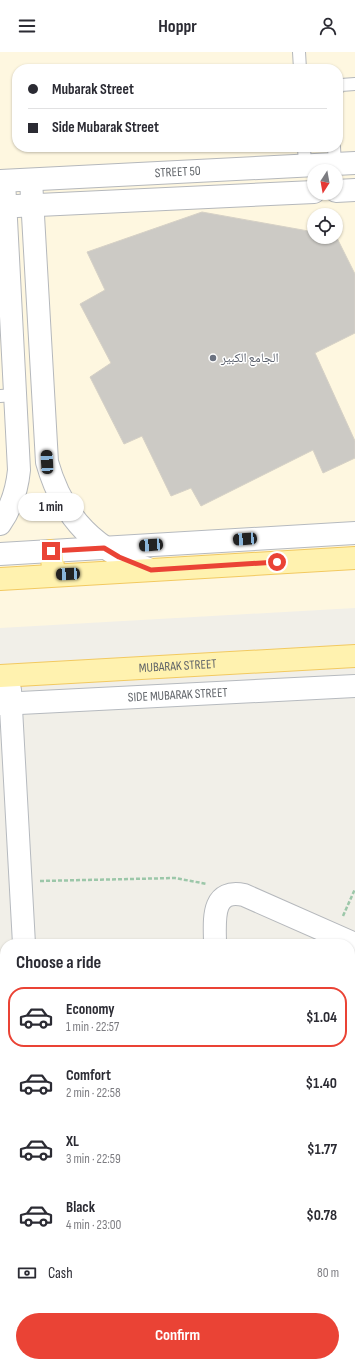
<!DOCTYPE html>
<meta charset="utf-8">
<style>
body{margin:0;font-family:"Sofia Sans Condensed","Noto Naskh Arabic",sans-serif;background:#f7f7f7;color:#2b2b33;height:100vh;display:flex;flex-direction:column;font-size:15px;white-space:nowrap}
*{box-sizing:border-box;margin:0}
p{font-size:13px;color:#7c7c81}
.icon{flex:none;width:22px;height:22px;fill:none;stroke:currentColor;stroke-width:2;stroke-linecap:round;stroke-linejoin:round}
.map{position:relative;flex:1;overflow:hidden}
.drawer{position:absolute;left:0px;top:887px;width:355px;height:428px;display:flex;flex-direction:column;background:#fff;border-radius:16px 16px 0 0;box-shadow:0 1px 3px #0004}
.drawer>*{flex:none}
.hud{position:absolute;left:12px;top:12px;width:331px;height:88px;border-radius:16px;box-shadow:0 1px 3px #0004;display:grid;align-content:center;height:88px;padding:0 16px;background:#fff}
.needle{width:26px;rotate:191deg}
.buttons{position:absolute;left:307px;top:112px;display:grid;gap:8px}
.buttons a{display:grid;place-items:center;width:36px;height:36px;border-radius:50%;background:#fff;box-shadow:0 1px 3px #0004;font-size:20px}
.end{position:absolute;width:18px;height:18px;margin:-9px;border:5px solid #ea4335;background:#fff;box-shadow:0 0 0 2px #fff}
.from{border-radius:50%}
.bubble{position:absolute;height:28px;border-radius:14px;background:#fff;box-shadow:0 1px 3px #0004;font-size:13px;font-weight:700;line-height:28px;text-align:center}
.car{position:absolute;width:12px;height:24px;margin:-12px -6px;border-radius:5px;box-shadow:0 0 3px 1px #0007;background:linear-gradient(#222 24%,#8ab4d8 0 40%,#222 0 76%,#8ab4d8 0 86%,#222 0)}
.hud b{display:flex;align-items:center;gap:14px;height:38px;font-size:15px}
.hud b+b{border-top:1px solid #e1e1e2}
.hud i{width:10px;height:10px;background:#2b2b33}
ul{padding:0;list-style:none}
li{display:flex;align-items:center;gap:12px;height:60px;margin:0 8px 6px;padding:0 8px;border:2px solid transparent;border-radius:16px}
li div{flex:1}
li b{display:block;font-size:15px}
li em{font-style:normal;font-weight:700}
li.on{border-color:#ea4335}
li>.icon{width:36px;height:36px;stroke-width:1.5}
h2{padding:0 16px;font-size:18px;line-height:48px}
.pay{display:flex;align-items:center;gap:10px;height:44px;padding:0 16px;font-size:15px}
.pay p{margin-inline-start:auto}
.button{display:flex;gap:8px;margin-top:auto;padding:8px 16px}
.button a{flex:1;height:46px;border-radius:24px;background:#ea4335;color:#fff;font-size:16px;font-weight:700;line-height:46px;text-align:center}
header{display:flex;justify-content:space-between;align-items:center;height:52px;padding:0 16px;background:#fff;font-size:18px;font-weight:700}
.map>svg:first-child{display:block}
.commercial{fill:#fef7e0;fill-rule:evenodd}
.building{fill:#cccac5;stroke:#d6d1c6}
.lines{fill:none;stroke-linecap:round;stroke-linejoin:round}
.lane-casing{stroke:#b5b8bc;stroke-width:14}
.street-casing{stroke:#b5b8bc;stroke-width:24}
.secondary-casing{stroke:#b6babf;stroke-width:24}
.primary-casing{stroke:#f2c960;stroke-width:24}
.path{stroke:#9cc7a9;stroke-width:2.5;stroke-dasharray:4 2;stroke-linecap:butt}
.lane{stroke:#fff;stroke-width:12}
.street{stroke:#fff;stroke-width:22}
.secondary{stroke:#fff;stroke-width:22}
.primary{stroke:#fff2af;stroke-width:22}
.route{stroke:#ea4335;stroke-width:5}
.worship-dot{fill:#6b7280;stroke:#fff;stroke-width:1.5}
.labels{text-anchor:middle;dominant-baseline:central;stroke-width:3;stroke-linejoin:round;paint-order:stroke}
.street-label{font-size:13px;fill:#5f6368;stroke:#fff}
.worship-label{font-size:13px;fill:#5b616d;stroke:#fff;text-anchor:start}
</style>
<header><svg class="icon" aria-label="menu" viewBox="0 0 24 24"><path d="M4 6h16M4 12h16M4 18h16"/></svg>Hoppr<svg class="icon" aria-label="person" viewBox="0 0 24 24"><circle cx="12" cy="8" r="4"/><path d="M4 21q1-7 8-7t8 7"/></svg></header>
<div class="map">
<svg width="355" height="1315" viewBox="0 0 355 1315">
<rect width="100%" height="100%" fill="#f1efe8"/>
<path class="commercial" d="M0,0h355v556l-355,20zM17,17h321v78h-321zM314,119h22v22h-22zM314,163h22v22h-22z"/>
<path class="building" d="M202,160l112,20v5l22,-1 19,38v59l-40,20 40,88v17l-32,15 -10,-23 -112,56 -10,-18 -20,8 -29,-60 -18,8 -34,-67 21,-14 -31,-59 25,-14 -18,-38z"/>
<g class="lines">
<defs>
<g id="lane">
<path d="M299,0l1,17"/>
<path d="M338,36l3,-3 14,-1"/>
<path d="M304,95l1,19"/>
<path d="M334,95l1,17"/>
<path d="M0,344l15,-1"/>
</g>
<g id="street">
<path d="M31,128l16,282c16,57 49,89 104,108"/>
<path id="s1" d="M0,129l355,-18"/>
<path d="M336,139l19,-1"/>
<path d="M17,154l297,-14"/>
<path d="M0,472c12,-17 17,-34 19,-54l-15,-289"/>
<path d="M215,892c0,-22 -5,-56 29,-49l111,49"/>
<path d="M350,930l5,-10"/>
<path d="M350,1296h5"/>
<path d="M0,1312l47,-2"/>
</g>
<g id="secondary">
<path d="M0,502l355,-21"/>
<path d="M10,638l14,254"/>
<path id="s2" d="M0,652l355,-18"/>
<path d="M0,1148l5,90"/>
<path d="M9,1310v5"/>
<path d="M48,1310v5"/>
</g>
<g id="primary">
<path d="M51,499l3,24"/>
<path d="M0,527l355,-21"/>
<path id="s3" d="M0,624l355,-20"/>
</g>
</defs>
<use href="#lane" class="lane-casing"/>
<use href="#street" class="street-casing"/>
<use href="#secondary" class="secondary-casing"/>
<use href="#primary" class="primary-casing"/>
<g class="path">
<path d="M40,829l135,-3 32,6"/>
<path d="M343,864l12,-27"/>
</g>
<use href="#lane" class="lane"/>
<use href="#street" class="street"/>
<use href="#secondary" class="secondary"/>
<use href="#primary" class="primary"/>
</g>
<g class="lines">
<path class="route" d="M51,499l53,-3 15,9 32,13 126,-8"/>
</g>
<circle class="worship-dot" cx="213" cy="306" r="4"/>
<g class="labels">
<g class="street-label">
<text stroke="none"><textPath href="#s1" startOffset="178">STREET 50</textPath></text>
<text stroke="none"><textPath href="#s3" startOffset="178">MUBARAK STREET</textPath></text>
<text stroke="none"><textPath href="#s2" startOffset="178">SIDE MUBARAK STREET</textPath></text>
</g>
<g class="worship-label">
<text x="221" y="306">الجامع الكبير</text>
</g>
</g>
</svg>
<div class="buttons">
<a><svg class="needle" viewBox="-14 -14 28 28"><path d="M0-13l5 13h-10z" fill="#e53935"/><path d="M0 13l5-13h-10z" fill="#7c7c81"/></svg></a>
<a><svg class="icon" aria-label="locate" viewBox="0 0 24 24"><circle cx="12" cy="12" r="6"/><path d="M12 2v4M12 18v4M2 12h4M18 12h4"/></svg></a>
</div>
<i class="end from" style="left:277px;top:510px"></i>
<i class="end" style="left:51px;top:499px"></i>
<div class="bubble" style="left:18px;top:441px;width:66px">1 min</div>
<i class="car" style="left:47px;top:410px;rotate:357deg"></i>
<i class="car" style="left:245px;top:487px;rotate:266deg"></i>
<i class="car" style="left:151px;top:493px;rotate:266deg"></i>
<i class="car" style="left:68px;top:522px;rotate:267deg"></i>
<div class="hud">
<b><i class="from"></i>Mubarak Street</b>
<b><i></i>Side Mubarak Street</b>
</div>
<section class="drawer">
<h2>Choose a ride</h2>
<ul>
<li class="on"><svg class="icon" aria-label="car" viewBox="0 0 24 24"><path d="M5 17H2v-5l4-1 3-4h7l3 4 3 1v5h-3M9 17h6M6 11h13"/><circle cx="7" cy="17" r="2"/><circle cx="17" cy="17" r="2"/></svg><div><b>Economy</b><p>1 min · 22:57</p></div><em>$1.04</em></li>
<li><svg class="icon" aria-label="car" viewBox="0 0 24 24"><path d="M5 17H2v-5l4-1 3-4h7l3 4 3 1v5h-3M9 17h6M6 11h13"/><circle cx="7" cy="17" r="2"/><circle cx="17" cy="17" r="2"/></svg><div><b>Comfort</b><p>2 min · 22:58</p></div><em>$1.40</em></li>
<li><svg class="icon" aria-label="car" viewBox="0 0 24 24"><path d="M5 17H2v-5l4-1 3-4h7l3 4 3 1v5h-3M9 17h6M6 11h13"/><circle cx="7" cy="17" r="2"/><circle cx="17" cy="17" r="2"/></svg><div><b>XL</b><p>3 min · 22:59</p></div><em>$1.77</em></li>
<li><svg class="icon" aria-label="car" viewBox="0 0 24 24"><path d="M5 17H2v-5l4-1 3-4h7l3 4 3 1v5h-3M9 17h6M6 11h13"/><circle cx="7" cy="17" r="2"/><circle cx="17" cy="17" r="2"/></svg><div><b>Black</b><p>4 min · 23:00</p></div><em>$0.78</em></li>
</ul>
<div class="pay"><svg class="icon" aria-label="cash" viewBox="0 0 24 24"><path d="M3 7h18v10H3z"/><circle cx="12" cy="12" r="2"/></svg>Cash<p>80 m</p></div>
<div class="button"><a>Confirm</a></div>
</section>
</div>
